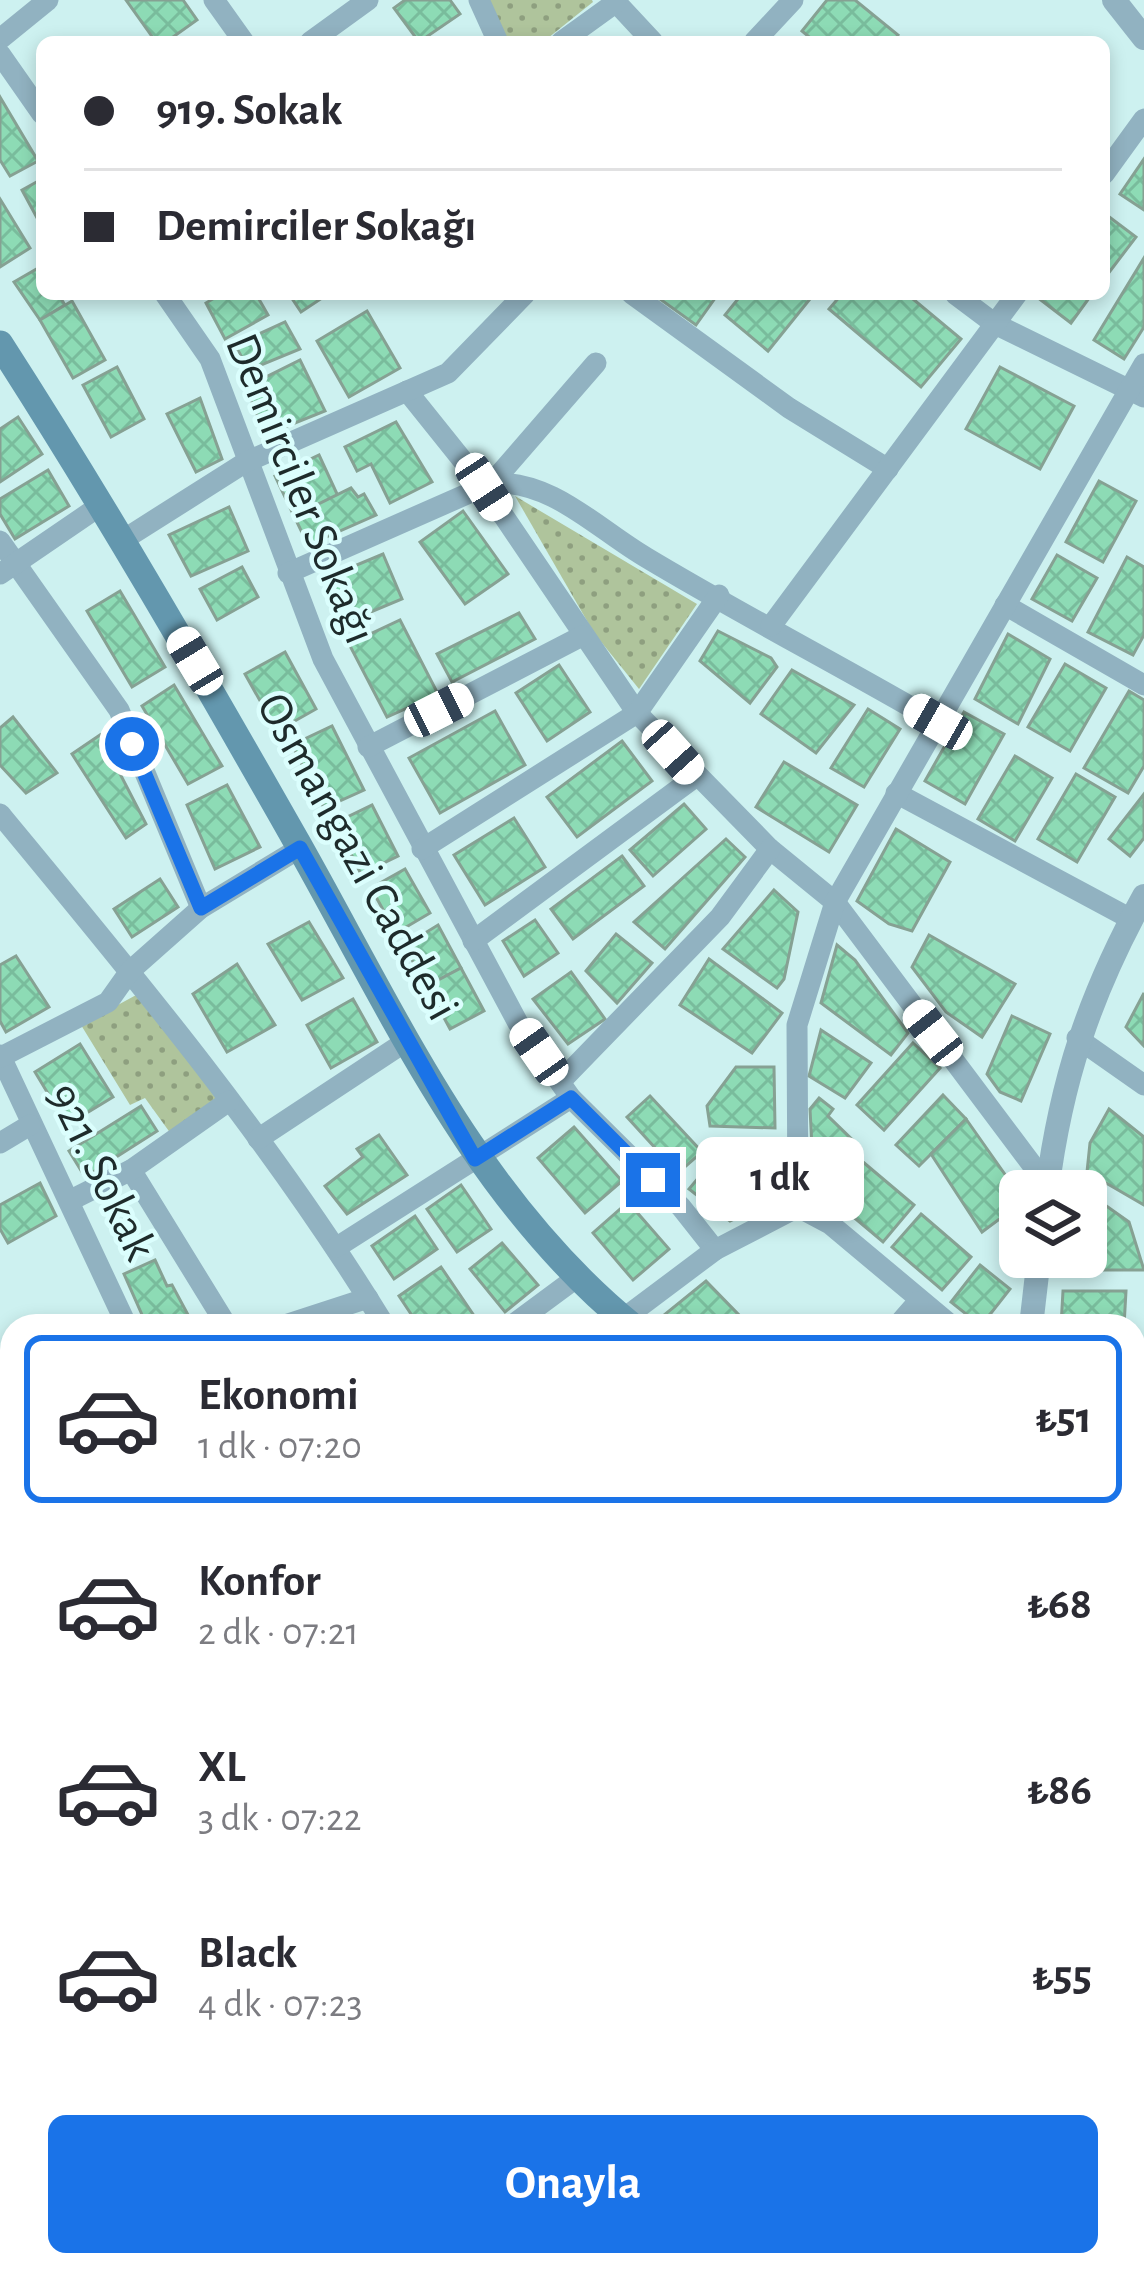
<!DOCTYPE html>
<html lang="tr">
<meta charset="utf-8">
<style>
body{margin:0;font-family:"Alegreya Sans",sans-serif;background:#f7f7f7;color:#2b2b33;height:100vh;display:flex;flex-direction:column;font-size:45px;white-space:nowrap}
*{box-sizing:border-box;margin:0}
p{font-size:39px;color:#7c7c81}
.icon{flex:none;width:66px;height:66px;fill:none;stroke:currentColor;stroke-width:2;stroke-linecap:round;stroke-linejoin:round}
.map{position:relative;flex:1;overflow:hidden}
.drawer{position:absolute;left:0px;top:1314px;width:1146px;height:963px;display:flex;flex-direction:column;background:#fff;border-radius:36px 36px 0 0;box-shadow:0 6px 18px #0003}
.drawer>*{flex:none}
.banner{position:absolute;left:36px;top:36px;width:1074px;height:264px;border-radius:18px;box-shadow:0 6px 18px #0003;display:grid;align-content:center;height:264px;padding:0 48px;background:#fff}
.buttons{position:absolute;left:999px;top:1170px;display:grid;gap:24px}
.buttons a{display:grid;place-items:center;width:108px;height:108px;border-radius:18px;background:#fff;box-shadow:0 6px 18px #0003;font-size:60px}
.end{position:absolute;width:54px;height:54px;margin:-27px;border:15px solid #1a73e8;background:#fff;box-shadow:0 0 0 6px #fff}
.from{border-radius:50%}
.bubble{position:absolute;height:84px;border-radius:18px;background:#fff;box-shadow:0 6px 18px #0003;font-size:39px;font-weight:700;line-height:84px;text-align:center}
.car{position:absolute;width:36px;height:72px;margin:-36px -18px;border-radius:15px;box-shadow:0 0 9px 3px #0007;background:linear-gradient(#fff 24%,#345 0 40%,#fff 0 76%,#345 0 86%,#fff 0)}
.banner b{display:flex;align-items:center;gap:42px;height:114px;font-size:45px}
.banner b+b{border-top:3px solid #e1e1e2}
.banner i{width:30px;height:30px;background:#2b2b33}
ul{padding:21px 0 0;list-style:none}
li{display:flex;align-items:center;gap:36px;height:168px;margin:0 24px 18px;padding:0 24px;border:6px solid transparent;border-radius:18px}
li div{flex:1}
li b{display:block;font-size:45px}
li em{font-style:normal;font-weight:700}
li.on{border-color:#1a73e8}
li>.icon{width:108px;height:108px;stroke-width:1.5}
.cta{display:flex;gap:24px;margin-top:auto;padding:24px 48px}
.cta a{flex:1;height:138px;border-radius:18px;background:#1a73e8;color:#fff;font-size:48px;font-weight:700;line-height:138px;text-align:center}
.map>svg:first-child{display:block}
.park{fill:url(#park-dots)}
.building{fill:url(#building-cross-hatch);stroke:#86a193;stroke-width:3}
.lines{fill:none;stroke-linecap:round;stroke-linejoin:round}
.minor{stroke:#91b2c1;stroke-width:21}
.tertiary{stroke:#91b2c1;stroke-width:24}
.secondary{stroke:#6397ae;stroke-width:27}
.route{stroke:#1a73e8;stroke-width:15}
.labels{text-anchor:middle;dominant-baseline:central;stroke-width:9;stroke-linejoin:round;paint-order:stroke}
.street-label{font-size:48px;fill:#1e2b2b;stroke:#dbfefd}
</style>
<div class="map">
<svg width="1144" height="2275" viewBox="0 0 1144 2275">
<defs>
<pattern id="park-dots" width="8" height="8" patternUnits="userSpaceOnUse" patternTransform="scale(3)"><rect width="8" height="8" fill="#afc49c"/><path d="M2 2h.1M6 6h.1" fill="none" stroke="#8e9f7f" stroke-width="1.8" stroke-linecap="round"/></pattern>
<pattern id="building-cross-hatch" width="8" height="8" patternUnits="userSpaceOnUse" patternTransform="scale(3)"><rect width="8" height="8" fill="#8ddbb5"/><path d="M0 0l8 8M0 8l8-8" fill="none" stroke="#79bc9c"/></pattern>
</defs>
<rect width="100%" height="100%" fill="#cdf1f0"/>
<g class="park">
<path d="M486,0h106l1,2 -50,40h-38z"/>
<path d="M515,496l182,108 -58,85 -45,-56z"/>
<path d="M138,994l82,106 -49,34 -26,-36 -15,7 -49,-80z"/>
<path d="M1134,1547l10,3v102h-10z"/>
</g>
<g class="building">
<path d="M126,0h57l14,20 -31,22h-10z"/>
<path d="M405,0h45l10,14 -41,28 -25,-34z"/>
<path d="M827,0h28l43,35 -5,7h-78l-13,-11z"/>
<path d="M0,97l38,64 -28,15 -10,-16z"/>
<path d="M1144,159v51l-24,-16z"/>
<path d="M42,179v48l-20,-37z"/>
<path d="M0,199l30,49 -30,19z"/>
<path d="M1104,213l32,24 -32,42z"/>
<path d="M1144,258v69l-20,32 -30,-19z"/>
<path d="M40,267l2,27h16l7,11 -25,15 -26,-38z"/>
<path d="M221,294h35l12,21 -43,24 -19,-36z"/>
<path d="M289,294h39l-27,18z"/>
<path d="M653,294h65l-22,31z"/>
<path d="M742,294h72l-46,57 -43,-36z"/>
<path d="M842,294h65l54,45 -40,48 -92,-78z"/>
<path d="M1040,294h52l-21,29 -34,-26z"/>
<path d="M72,301l33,59 -32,18 -33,-58z"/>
<path d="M367,311l33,57 -51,29 -32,-56z"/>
<path d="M285,322l15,27 -51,21 -14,-25z"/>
<path d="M300,360l25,51 -60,24 -19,-48z"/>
<path d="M117,367l27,52 -33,18 -28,-52z"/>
<path d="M1000,367l74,39 -34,63 -74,-40z"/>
<path d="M200,398l22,61 -26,13 -29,-58z"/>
<path d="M18,417l24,37 -42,28v-53z"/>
<path d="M396,422l36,60 -42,21 -19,-39 -14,7 -12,-24z"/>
<path d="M319,455l19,41 -44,20 -19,-40z"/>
<path d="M48,470l21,36 -54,33 -15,-25v-15z"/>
<path d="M1099,481l37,20 -33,61 -37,-20z"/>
<path d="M351,488l7,9 6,-3 12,21 -68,30 -14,-29z"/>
<path d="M229,507l19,44 -57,25 -22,-41z"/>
<path d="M463,511l45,63 -43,30 -45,-62z"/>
<path d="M383,554l19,45 -60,25 -19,-45z"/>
<path d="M1057,555l40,23 -25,43 -40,-22z"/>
<path d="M1127,557l17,10v68l-11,20 -45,-23z"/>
<path d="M242,567l16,30 -41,23 -17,-31z"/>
<path d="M120,591l45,76 -33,20 -45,-76z"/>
<path d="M519,613l16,26 -83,43 -15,-28z"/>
<path d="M400,620l38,74 -51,23 -38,-73z"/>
<path d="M718,631l53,27 6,9 -27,36 -50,-42z"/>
<path d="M1008,634l42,25 -32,65 -43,-25z"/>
<path d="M285,652l31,57 -39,22 -32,-57z"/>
<path d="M1065,664l41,24 -36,63 -42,-24z"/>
<path d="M559,665l31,47 -43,29 -31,-48z"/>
<path d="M792,670l62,35 -38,48 -55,-39z"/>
<path d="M174,685l48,81 -34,18 -46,-78z"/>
<path d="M1129,691l15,9v66l-16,27 -44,-25z"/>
<path d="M868,709l32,20 -36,58 -33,-19z"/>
<path d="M495,711l30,54 -85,48 -31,-55z"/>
<path d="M964,712l40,22 -39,70 -40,-23z"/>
<path d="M13,717l44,56 -31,20 -26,-28v-37z"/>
<path d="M332,726l32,64 -40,18 -32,-63z"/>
<path d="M100,735l46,89 -20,14 -54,-84z"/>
<path d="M622,741l30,40 -75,56 -30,-40z"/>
<path d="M1015,756l37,22 -37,63 -37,-22z"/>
<path d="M784,762l73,43 -28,47 -73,-45z"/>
<path d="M1076,774l39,23 -38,65 -39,-23z"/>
<path d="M227,785l33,62 -45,22 -28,-64z"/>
<path d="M1144,794v44l-14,18 -21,-17z"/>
<path d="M684,804l22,25 -53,47 -23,-26z"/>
<path d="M372,805l26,51 -37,18 -26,-51z"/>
<path d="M514,818l31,49 -60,38 -31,-50z"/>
<path d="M896,829l54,33 -38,69 -23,-7 -32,-23z"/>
<path d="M726,839l19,18 -80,92 -31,-27z"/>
<path d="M622,856l22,30 -71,53 -22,-30z"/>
<path d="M405,869l25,44 -34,20 -25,-45z"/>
<path d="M160,879l18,28 -46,30 -18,-28z"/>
<path d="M774,890l24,22 -14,67 -7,9 -54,-39z"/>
<path d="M535,920l23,33 -34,23 -21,-35z"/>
<path d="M309,922l34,56 -41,22 -34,-56z"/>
<path d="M438,925l23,43 -34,18 -23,-40z"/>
<path d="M616,934l36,29 -35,40 -31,-32z"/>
<path d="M929,935l86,49 -33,53 -36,-25 -34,-45z"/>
<path d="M837,945l18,15 53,73 -17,22 -70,-52z"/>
<path d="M16,956l33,51 -43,25 -6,-11v-56z"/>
<path d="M709,959l73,54 -30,40 -72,-48z"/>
<path d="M237,964l38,61 -48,27 -34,-58z"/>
<path d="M461,968l23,43 -34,18 -23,-43z"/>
<path d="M571,972l34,47 -37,25 -35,-45z"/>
<path d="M1144,993v53l-18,-19z"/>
<path d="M353,999l24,43 -46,26 -24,-43z"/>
<path d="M1012,1016l38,18 -29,67 -21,-9 -13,-18z"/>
<path d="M821,1030l50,33 -26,35 -36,-22z"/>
<path d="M913,1043l27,25 -56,62 -27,-25z"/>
<path d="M80,1044l33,53 -46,28 -32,-53z"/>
<path d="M736,1067h38l1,61 -65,-2 -3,-20z"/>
<path d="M943,1095l23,24 -47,47 -23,-21z"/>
<path d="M650,1096l52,56 -24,21 -51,-56z"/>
<path d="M819,1098l14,11 -5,7 32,31 -37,45 -9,-6 -4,-77z"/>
<path d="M141,1106l16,25 -72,46 -16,-26z"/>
<path d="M1109,1109l35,28v68l-57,-33 3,-29z"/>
<path d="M966,1119l50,71 -3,19 -31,23 -51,-78z"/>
<path d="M574,1127l48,54 -37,32 -47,-55z"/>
<path d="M379,1135l28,40 -60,39 -22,-28 38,-29 -6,-8z"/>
<path d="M720,1152l13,9 9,-8 8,8 5,-3 16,14 1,17 -19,21 -23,11 -41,-32z"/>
<path d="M863,1162l51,43 -31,37 -51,-43z"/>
<path d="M40,1183l16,33 -48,27 -8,-14v-24z"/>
<path d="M461,1185l30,44 -34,23 -30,-43z"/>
<path d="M628,1202l41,47 -36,31 -40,-47z"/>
<path d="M1086,1205h19l24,17 15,48h-65l2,-13h5z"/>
<path d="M921,1214l50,43 -29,33 -50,-43z"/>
<path d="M415,1216l22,33 -43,30 -22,-33z"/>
<path d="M502,1243l36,42 -33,27 -35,-43z"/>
<path d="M155,1260l12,26 5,-1 21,39 -46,2 -23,-52z"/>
<path d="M980,1265l30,24 -29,37 -30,-24z"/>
<path d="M441,1267l40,59h-62l-20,-30z"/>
<path d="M706,1281l33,34 -12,11h-52l-11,-11z"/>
<path d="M1063,1291h63l-2,35h-63z"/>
<path d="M1134,1427l10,2v67l-10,-2z"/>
</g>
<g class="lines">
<g class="minor">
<path d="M214,0l30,42"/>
<path d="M479,0l19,42"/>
<path d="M614,0l39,42"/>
<path d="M0,39l48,-39"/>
<path d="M310,42l58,-42"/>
<path d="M561,42l54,-39"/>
<path d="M754,42l39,-42"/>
<path d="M0,54l42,60"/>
<path d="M1104,174l40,-55"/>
<path d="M165,294l45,65 113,300 195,364 53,75 110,109 34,43"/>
<path d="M632,294l157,114 99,61"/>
<path d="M955,294l40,30 149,73"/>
<path d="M407,391l77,96 153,226 133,136 65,53 213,284"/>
<path d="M492,483c61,-3 105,46 155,75 95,57 194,108 290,164"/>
<path d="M123,540l123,-78 202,-89 77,-79"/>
<path d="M0,541l119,169 82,198"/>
<path d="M288,573l204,-90 104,-120"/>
<path d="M0,574l101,-69"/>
<path d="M1005,605l139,80"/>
<path d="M771,626l246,-332"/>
<path d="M368,747l214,-111"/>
<path d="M896,793l235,126"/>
<path d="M0,814c136,164 274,330 385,512"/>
<path d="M422,849l215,-136 82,-118"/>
<path d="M473,941l222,-164"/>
<path d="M1077,1038l67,47"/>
<path d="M0,1055l127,271"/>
<path d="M1,1057l107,-55 22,-31 71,-63 99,-60"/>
<path d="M560,1082l160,-165 50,-68"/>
<path d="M258,1139l150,-99"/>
<path d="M0,1143l30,-18"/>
<path d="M131,1170l96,156"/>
<path d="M69,1201l62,-31 98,-69"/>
<path d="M798,1207l-1,-182 38,-123 309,-538"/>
<path d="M337,1247l234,-149"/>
<path d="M623,1319l92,-69 83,-43 32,17 122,102"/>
<path d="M282,1326l86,-28"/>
<path d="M511,1326l65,-48"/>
<path d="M897,1326l21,-24"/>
<path d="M0,1454l12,4"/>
<path d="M1134,1669l10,1"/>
<path d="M0,1829l12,-2"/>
<path d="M1134,1899l10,-2"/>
</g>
<g class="tertiary">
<path d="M1114,0l30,38"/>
<path d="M1047,1191c14,-111 43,-197 97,-295"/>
<path d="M1031,1326l8,-69"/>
<path d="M1134,2141l10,-27"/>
<path d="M1131,2275v-10"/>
</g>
<g class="secondary">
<path d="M0,344c105,163 202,331 298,500 97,172 178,355 334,482"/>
<path d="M1134,1519l10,3"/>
</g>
</g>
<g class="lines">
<path class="route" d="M132,744l69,164 99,-60 175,311 96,-61 82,82"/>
</g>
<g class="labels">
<g class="street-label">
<text transform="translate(300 489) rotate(68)">Demirciler Sokağı</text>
<text transform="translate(357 857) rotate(61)">Osmangazi Caddesi</text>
<text transform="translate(101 1172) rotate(64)">921. Sokak</text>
</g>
</g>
</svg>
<div class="buttons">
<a><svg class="icon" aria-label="layers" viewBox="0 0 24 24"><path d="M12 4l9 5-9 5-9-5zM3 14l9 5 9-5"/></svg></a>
</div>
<i class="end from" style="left:132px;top:744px"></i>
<i class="end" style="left:653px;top:1180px"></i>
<div class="bubble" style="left:696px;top:1137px;width:168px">1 dk</div>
<i class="car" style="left:484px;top:487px;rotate:147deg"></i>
<i class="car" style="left:195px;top:661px;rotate:329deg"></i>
<i class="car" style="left:439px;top:710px;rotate:63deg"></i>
<i class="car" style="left:938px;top:722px;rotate:300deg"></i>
<i class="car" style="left:673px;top:752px;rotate:138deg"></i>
<i class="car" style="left:933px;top:1033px;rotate:322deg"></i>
<i class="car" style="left:539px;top:1052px;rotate:325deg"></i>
<div class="banner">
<b><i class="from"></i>919. Sokak</b>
<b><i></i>Demirciler Sokağı</b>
</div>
<section class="drawer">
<ul>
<li class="on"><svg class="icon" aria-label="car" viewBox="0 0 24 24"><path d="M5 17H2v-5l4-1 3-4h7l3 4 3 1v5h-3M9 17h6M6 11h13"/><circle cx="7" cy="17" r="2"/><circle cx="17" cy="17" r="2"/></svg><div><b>Ekonomi</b><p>1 dk · 07:20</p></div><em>₺51</em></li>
<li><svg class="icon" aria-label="car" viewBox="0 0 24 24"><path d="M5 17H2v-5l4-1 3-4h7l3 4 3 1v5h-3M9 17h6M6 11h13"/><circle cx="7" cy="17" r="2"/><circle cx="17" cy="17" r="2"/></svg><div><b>Konfor</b><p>2 dk · 07:21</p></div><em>₺68</em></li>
<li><svg class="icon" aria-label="car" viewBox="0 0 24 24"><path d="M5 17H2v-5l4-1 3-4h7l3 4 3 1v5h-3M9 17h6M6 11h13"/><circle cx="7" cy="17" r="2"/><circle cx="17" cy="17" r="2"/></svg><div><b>XL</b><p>3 dk · 07:22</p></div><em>₺86</em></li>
<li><svg class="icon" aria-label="car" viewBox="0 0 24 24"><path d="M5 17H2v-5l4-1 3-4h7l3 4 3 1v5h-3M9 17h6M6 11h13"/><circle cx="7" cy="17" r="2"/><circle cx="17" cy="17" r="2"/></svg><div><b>Black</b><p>4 dk · 07:23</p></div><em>₺55</em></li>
</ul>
<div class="cta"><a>Onayla</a></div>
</section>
</div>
